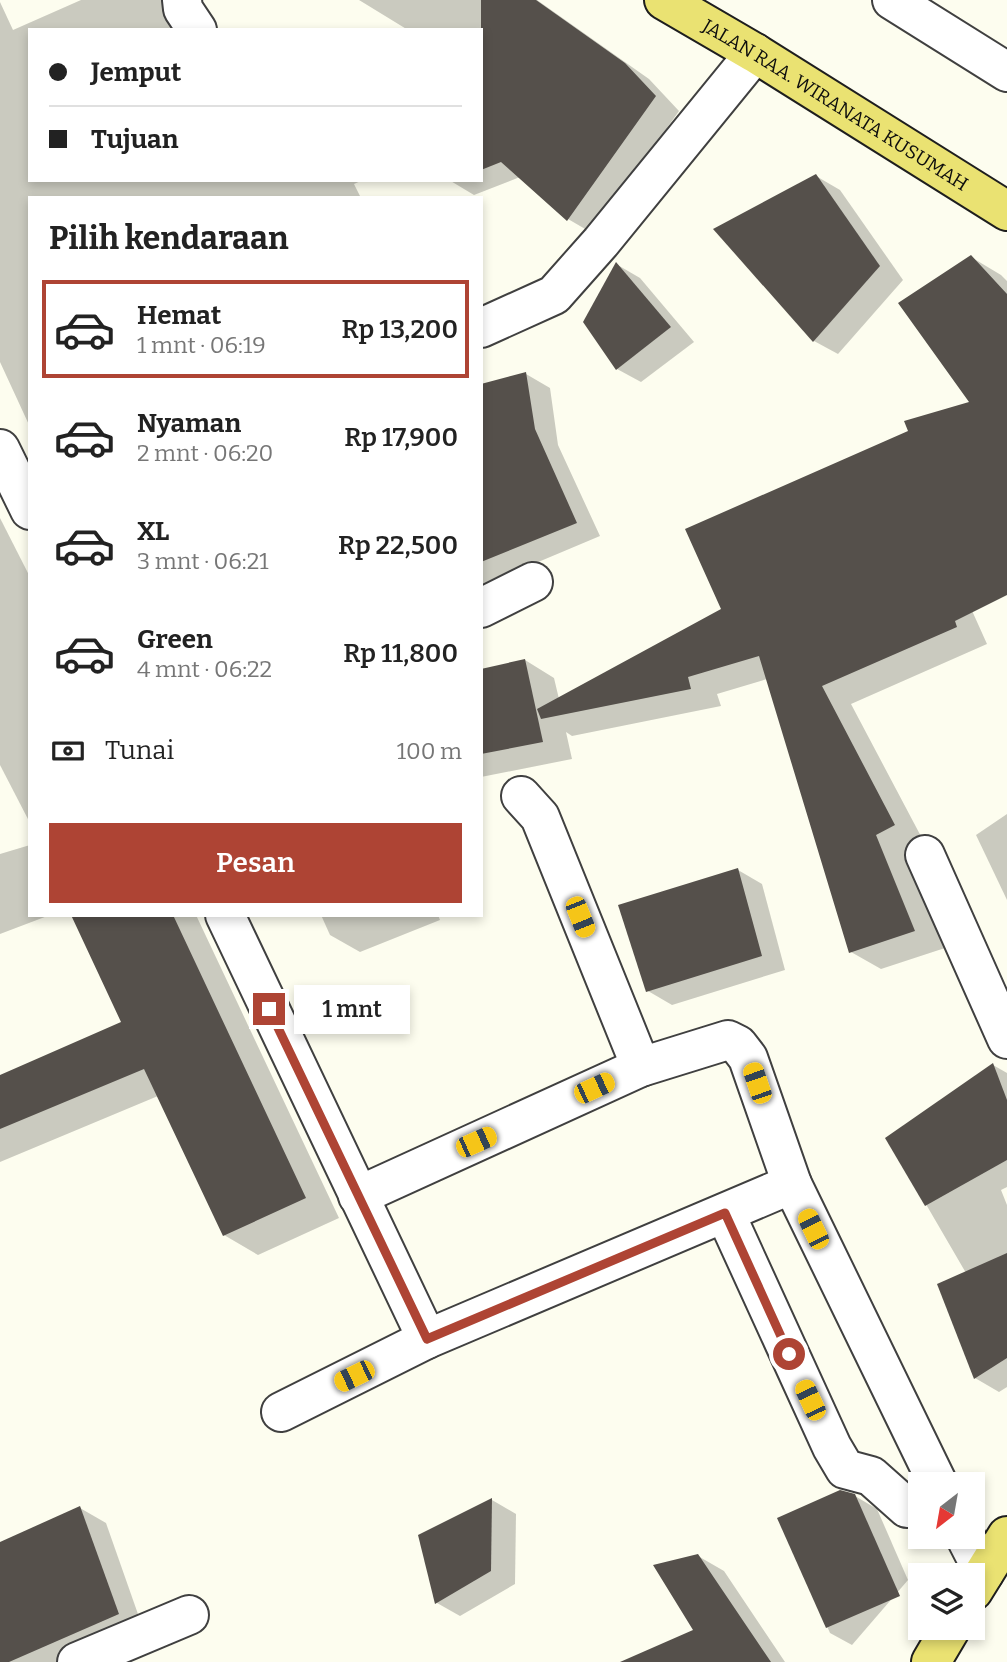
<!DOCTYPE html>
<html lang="id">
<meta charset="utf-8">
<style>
body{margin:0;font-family:Bitter,serif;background:#f6f6f6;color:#222;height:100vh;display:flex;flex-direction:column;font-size:26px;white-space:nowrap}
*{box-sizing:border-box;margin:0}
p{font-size:23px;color:#767676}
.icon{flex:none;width:38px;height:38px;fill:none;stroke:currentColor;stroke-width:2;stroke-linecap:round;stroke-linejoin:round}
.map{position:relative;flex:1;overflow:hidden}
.drawer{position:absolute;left:28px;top:196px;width:455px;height:721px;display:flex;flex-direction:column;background:#fff;border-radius:0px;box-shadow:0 4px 10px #0003}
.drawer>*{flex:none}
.top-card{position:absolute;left:28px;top:28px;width:455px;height:154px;border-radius:0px;box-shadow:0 4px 10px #0003;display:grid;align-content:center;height:154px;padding:0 21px;background:#fff}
.needle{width:46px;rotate:211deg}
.buttons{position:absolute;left:908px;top:1472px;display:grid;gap:14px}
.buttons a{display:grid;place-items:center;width:77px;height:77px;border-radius:0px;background:#fff;box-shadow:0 4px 10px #0003;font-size:35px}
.end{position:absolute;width:32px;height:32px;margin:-16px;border:9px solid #ae4434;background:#fff;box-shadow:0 0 0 4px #fff}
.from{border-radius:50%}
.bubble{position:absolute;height:49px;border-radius:0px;background:#fff;box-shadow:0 4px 10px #0003;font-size:23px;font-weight:600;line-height:49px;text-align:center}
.car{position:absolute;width:21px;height:42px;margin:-21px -10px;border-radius:9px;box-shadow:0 0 5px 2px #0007;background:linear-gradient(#f5c518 24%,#345 0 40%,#f5c518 0 76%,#345 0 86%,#f5c518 0)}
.top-card b{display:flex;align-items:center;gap:24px;height:66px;font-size:26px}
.top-card b+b{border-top:2px solid #e0e0e0}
.top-card i{width:18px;height:18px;background:#222}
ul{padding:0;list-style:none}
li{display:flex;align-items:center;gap:21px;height:98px;margin:0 14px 10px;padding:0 7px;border:4px solid transparent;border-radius:0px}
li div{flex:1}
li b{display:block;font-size:26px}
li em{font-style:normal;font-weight:600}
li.current{border-color:#ae4434}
li>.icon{width:63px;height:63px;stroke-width:1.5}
h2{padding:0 21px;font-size:32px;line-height:84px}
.pay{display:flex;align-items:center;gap:18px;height:77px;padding:0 21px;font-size:26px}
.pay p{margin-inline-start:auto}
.cta{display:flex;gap:14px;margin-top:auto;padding:14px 21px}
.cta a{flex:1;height:80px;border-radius:0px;background:#ae4434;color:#fff;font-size:28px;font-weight:600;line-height:80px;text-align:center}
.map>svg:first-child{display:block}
.shadow{fill:#0003}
.building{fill:#55504b}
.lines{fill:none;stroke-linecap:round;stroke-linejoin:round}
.minor-casing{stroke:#404040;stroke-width:42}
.major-casing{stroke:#1e1e1e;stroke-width:42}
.minor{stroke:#fff;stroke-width:38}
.major{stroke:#eae272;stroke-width:38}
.route{stroke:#ae4434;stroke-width:9}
.labels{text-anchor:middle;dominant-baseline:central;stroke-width:7;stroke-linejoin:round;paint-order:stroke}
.street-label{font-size:19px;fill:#0d0d0d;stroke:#fff}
</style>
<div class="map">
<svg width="1007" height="1662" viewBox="0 0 1007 1662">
<rect width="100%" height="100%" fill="#fdfdef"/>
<g class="shadow">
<path d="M81,0h86l13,30h-150v150h333l-9,4 7,14h-331v229l-30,-65v-360l13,28z"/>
<path d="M359,0h178l112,79 30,32 -87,122 -24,-14 -48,-42 -46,18 -25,-15h32v-150h-73z"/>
<path d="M816,176l24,14 63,90 -65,74 -24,-13z"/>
<path d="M971,257l30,18 6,6v298l-83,-75 63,140 -136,60 73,138 -19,10 40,96 -64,21 -30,-17 -84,-273 -50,15 4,12 -149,30 -6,-4 6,27 -91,18v-106l44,-11 29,18 5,21 164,-89 249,-207z"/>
<path d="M616,264l24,14 54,64 -53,40 -24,-13z"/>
<path d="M526,374l24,14 8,57 42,91 -119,50v-200z"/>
<path d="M0,518l30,59v246l-30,-58z"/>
<path d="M1007,814v86l-31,-65z"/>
<path d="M30,845v70h20l-50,19v-80z"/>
<path d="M738,870l24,14 23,86 -113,35 -24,-14z"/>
<path d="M73,915h123l143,303 -81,37 -34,-20 -66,-139 -158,66v-85l124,-54z"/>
<path d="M321,915h117l2,5 -80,32 -30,-17z"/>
<path d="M993,1065l14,8v114l-6,3 6,15v182l-8,5 -24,-14 -9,-105 -78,-134z"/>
<path d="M855,1496l22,13 31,71 -56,65 -22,-12 -51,-114z"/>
<path d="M492,1500l24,14 -1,70 -55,32 -23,-13 -17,-67z"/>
<path d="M80,1508l26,15 39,111 -59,28h-82l-4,-8v-111z"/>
<path d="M698,1556l26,15 61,91h-161l71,-31z"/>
</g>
<g class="building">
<path d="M481,0h55l89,63 31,33 -89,125 -66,-59 -20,8z"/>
<path d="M816,174l64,92 -67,76 -100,-113z"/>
<path d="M971,255l36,39v301l-52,26 2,6 -135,59 73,139 -19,10 39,96 -66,22 -90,-297 -71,21 3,12 -150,30 -4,-10 184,-100 -36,-80 223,-98 -4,-10 65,-19 -71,-99z"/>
<path d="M616,262l55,65 -55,43 -33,-48z"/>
<path d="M526,372l9,57 42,94 -96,39v-178z"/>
<path d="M525,659l18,83 -62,12v-85z"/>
<path d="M738,868l24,88 -116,36 -28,-87z"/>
<path d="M71,915h102l133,283 -83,38 -79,-167 -144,60v-54l121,-53z"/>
<path d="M993,1063l14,37v60l-82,46 -40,-68z"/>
<path d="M1007,1253v105l-33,21 -37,-95z"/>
<path d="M840,1490l15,4 45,102 -74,32 -49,-110z"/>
<path d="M492,1498l-1,73 -56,33 -17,-69z"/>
<path d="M80,1506l39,108 -110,48h-9v-120z"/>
<path d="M698,1554l73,108h-151l73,-32 -40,-65z"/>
</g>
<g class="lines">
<defs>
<g id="minor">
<path d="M182,0l1,9 14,21"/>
<path d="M892,0l115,72"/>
<path d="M481,328l73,-33 47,-53 154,-189"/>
<path d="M0,449l30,61"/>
<path d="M481,608l52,-26"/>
<path d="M521,796l19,21 101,250"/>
<path d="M925,855l82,184"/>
<path d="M225,915l202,424"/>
<path d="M358,1196l283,-129 87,-27 10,5 10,13 44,126"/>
<path d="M725,1213l107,234 13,22 26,7 36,32h13"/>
<path d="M281,1412l146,-73 365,-155 146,300"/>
<path d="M965,1536l19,37"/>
<path d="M77,1662l112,-47"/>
</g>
<g id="major">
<path id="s1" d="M664,0l91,53 252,158"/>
<path d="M973,1591l34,-55"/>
<path d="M931,1662l20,-34"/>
</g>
</defs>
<use href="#minor" class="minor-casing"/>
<use href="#major" class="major-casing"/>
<use href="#minor" class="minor"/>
<use href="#major" class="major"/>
</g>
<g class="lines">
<path class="route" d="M269,1009l158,330 298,-126 64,141"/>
</g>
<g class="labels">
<g class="street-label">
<text stroke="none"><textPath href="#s1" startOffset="201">JALAN RAA. WIRANATA KUSUMAH</textPath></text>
</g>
</g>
</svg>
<div class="buttons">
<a><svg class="needle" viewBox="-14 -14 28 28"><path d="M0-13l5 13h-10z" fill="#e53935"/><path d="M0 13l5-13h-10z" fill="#767676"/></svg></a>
<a><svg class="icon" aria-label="layers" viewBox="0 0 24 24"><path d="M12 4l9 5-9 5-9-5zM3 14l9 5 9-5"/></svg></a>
</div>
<i class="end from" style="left:789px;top:1354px"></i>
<i class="end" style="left:269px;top:1009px"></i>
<div class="bubble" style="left:294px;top:985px;width:116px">1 mnt</div>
<i class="car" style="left:580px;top:917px;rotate:158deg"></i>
<i class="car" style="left:757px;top:1083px;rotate:341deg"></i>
<i class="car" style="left:594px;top:1088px;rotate:65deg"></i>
<i class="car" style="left:476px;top:1142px;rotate:66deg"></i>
<i class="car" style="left:813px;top:1229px;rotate:334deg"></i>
<i class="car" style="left:354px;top:1376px;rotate:244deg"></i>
<i class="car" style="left:810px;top:1400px;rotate:335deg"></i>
<div class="top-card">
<b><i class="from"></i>Jemput</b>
<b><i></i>Tujuan</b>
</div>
<section class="drawer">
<h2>Pilih kendaraan</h2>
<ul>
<li class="current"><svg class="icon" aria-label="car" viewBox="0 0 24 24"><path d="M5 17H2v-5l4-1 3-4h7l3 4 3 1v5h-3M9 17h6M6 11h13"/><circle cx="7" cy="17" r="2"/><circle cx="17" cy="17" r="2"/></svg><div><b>Hemat</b><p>1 mnt · 06:19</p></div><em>Rp 13,200</em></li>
<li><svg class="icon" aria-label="car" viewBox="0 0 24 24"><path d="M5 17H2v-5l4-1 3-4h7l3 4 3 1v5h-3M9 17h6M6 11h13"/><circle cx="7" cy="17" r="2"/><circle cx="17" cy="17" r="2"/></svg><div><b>Nyaman</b><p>2 mnt · 06:20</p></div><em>Rp 17,900</em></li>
<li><svg class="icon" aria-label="car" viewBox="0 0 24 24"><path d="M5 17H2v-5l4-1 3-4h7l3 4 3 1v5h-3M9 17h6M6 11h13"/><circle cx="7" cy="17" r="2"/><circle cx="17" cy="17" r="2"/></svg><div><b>XL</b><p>3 mnt · 06:21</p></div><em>Rp 22,500</em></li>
<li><svg class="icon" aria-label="car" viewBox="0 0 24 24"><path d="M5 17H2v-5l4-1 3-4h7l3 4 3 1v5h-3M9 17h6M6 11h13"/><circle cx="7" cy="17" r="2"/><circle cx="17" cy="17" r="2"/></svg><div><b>Green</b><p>4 mnt · 06:22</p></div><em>Rp 11,800</em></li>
</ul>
<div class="pay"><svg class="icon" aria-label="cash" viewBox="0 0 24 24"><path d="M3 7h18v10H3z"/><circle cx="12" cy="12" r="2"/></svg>Tunai<p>100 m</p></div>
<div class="cta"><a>Pesan</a></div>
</section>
</div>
